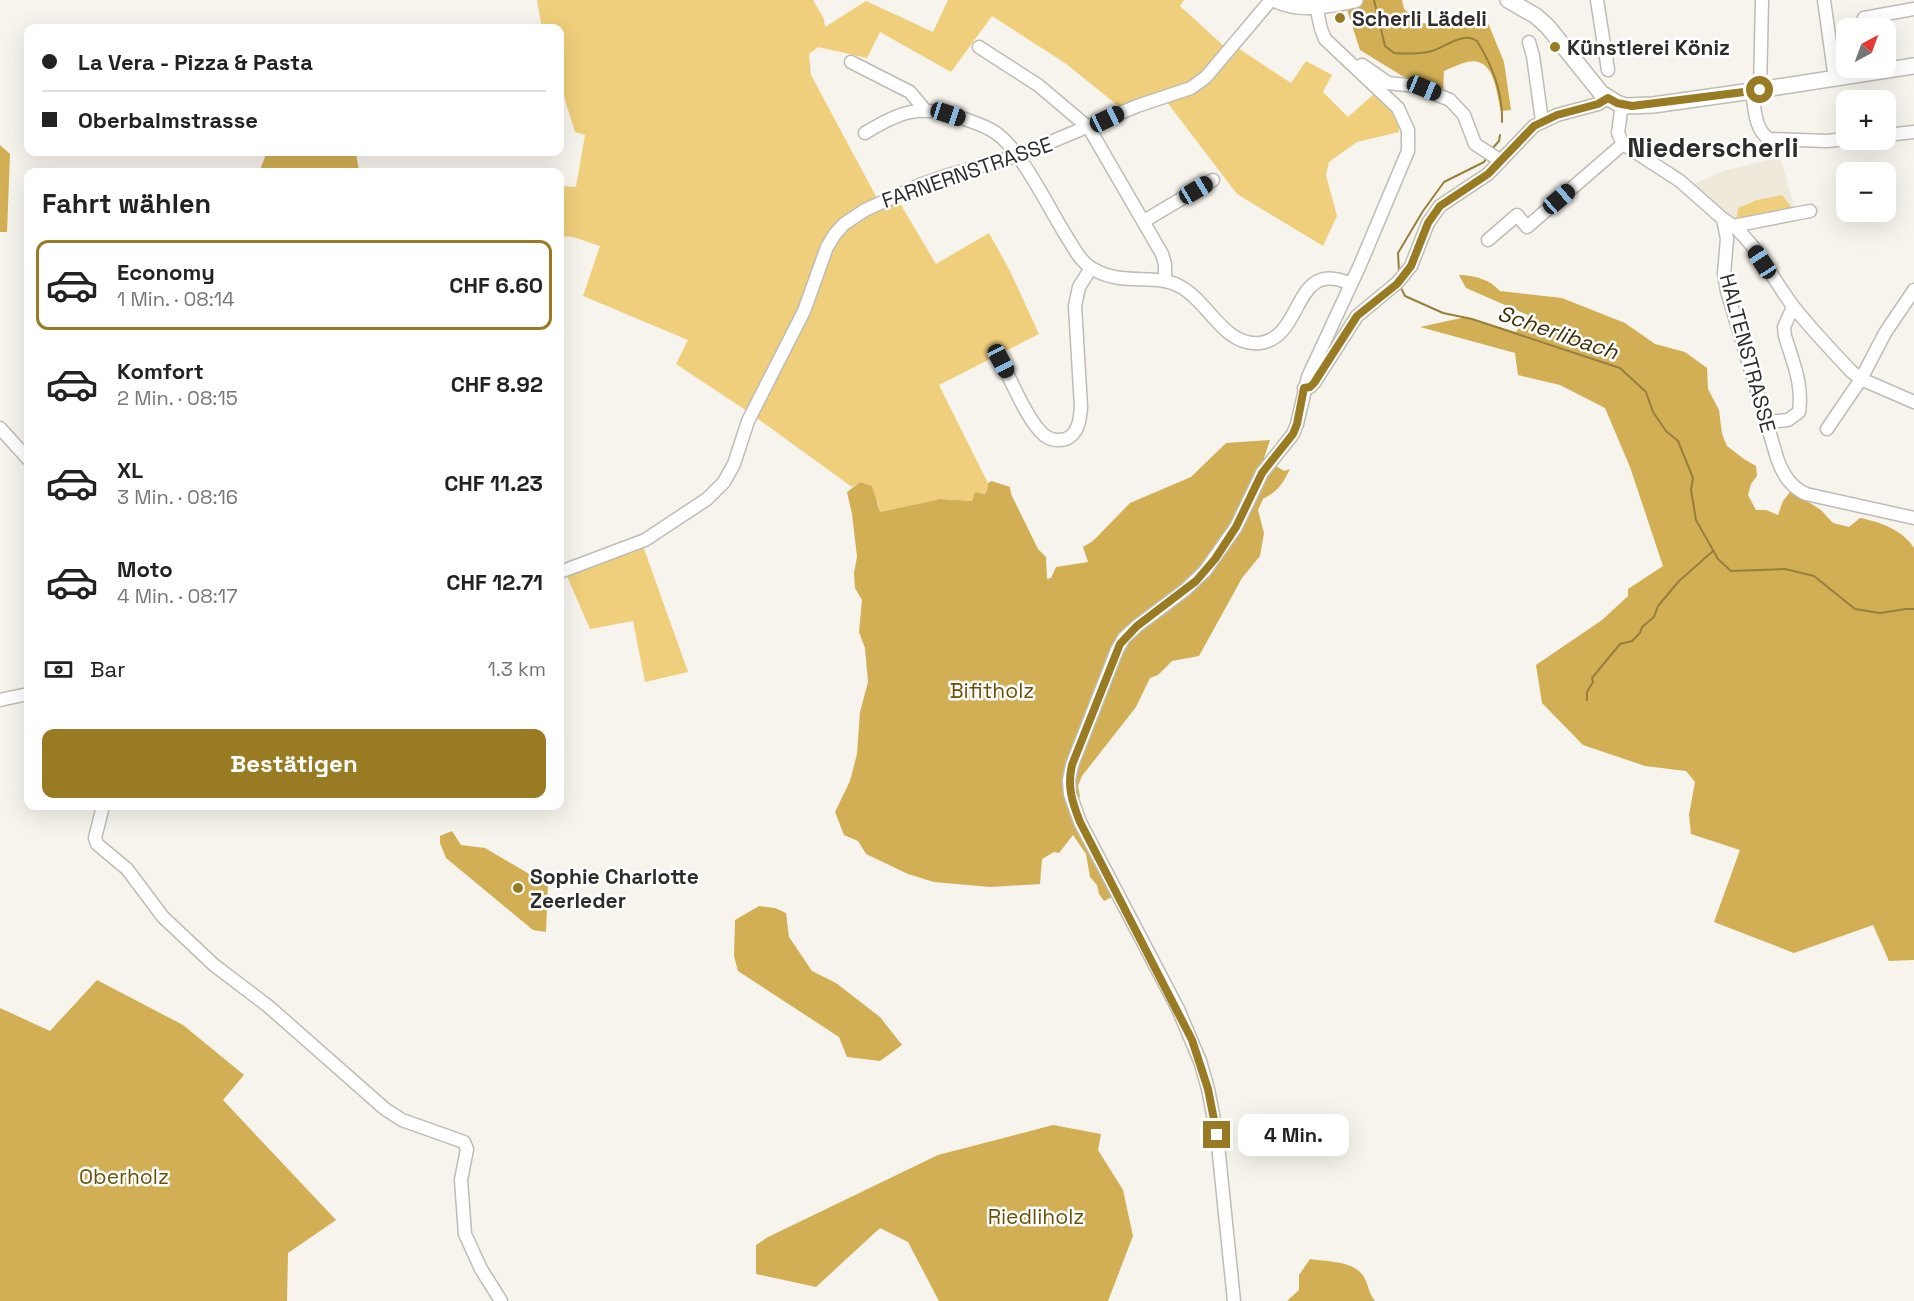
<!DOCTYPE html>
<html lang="de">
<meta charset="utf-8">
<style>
body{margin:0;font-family:"Space Grotesk",sans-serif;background:#f6f6f6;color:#222;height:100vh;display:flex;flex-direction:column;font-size:22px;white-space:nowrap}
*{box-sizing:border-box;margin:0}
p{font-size:20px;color:#767676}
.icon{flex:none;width:33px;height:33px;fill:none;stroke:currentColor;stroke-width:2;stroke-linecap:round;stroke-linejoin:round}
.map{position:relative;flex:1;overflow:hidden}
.side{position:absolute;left:24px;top:168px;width:540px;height:642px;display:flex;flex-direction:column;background:#fff;border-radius:12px;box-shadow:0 6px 24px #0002}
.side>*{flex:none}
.banner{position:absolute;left:24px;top:24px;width:540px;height:132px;border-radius:12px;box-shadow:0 6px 24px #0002;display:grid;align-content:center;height:132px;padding:0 18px;background:#fff}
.needle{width:39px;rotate:41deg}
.buttons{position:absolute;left:1836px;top:18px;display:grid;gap:12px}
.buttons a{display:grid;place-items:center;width:60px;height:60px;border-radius:12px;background:#fff;box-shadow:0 6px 24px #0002;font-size:30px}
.end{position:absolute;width:27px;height:27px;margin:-14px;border:8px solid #997b24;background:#fff;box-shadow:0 0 0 3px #fff}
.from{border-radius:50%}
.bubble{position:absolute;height:42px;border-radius:12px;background:#fff;box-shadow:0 6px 24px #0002;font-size:20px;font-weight:700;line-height:42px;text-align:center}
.car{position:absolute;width:18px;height:36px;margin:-18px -9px;border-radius:8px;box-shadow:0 0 4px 2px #0007;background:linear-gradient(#222 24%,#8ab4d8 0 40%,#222 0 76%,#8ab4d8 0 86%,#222 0)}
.banner b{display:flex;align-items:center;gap:21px;height:57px;font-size:22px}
.banner b+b{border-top:2px solid #e0e0e0}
.banner i{width:15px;height:15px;background:#222}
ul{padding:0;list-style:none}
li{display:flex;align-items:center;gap:18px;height:90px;margin:0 12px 9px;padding:0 6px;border:3px solid transparent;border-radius:12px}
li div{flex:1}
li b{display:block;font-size:22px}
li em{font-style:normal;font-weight:700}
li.current{border-color:#997b24}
li>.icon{width:54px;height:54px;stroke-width:1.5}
h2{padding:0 18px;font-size:27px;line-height:72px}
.pay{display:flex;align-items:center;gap:15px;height:66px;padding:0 18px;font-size:22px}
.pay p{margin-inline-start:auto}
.primary-button{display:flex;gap:12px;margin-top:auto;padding:12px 18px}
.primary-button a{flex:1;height:69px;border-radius:12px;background:#997b24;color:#fff;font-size:24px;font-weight:700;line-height:69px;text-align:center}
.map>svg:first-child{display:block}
.built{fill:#efe9db}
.green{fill:#efcf7b}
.forest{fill:#d2af54}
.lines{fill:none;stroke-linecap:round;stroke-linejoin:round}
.stream{stroke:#977f3e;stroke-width:2}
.minor-casing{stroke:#bebcb5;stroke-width:15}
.major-casing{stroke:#bebcb5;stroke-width:18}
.minor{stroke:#fff;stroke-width:12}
.major{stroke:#fff;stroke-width:15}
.route{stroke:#997b24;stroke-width:8}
.poi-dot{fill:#997b24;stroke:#fff;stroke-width:2}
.labels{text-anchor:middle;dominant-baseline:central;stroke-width:5;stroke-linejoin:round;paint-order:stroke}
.poi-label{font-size:21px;font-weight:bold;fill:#2f2d2b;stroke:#fff;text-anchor:start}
.street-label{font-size:21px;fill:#2f2d2b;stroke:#fff}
.park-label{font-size:21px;fill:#685107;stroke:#fff}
.water-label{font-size:22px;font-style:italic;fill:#3f3108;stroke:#fff}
.district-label{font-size:27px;font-weight:bold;fill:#2f2d2b;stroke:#fff}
</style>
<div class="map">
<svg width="1914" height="1301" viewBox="0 0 1914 1301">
<rect width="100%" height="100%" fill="#f7f4ed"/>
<path class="built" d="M1780,157l16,55 -60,8 -8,-4 -36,-31 31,-14z"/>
<g class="green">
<path d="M537,0h276l11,19 1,8 41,-26 67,31 15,-32h236l-4,6 46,42 4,-5 61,40 15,-22 26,14 -9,17 25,25 26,-23c11,10 27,23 25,38l-42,10 -28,20 -3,13 11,41 -14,30 -86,-52 -77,-101 -39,15 -56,-45 -73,-47 -41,56 -71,-40 -13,26 -49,-11 -9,7 2,21 68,127 16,-7 41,69 53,-31 21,38 29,63 -100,51 49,98 -1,8 -14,10 -33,-2 -60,13 -2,-9 -18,-21 -8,5 -105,-76 -71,-47 12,-24 -105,-44 17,-50 -27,-9 -13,-1v-50l16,1 9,-52 -10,-3 -15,-48v-56h-18z"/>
<path d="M1782,195l10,13 -14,5 -44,6 3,-2 1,-9 19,-8z"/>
<path d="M643,546l45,126 -43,10 -12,-61 -43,8 -24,-55z"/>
</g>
<g class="forest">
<path d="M1344,0h58l2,9 17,14 23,2 19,-8 25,6 16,39 7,48 -10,1c-5,-19 -6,-55 -34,-49 -8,2 -16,6 -23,9l-1,21 -31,-10 -52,-32z"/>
<path d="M0,145l10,9 -3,78h-7z"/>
<path d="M267,152h89l3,20h-100z"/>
<path d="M1459,275c16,0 31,5 41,16l62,7 63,25 30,21 30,8 22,16 1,21 11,21 3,24 5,12 17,13 12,7 1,10 -6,8 -3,11 8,15h10l12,5 5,-14 8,-10 30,19 12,13 16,4 11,-9c20,4 43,12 54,30v412l-25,1 -16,-36 -79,28 -80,-31 26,-72 -49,-16 -2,-19 6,-33 -9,-11 -41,-5 -62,-21 -41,-42 -6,-38 66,-45 26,-24v-7l35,-23 -33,-99 -25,-59 -45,-23 -42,-10 -3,-22 -95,-26 46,-10 50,15 12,-17 -62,-27z"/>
<path d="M1270,440l-6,18 20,13 6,-2c-7,15 -13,23 -27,30l-5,11 6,23 -4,23 -18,22 -43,78 -27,5 -14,14 -8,3 -14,29 -54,69 -4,10 2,11 -13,8 49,90 -12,6 -5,-7 -2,-9 -7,-8 -4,-23 -13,-19 -14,18 -5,-1 -12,7 -2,25 -50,3 -56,-5 -26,-8 -42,-20 -8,-13 -14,-6 -9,-23 15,-31 7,-27 3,-42 8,-30 -3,-34 -6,-16 3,-32 -7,-12 -1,-15 3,-16 -5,-43 -5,-22 13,-10 12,4 8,26 60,-13 32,2 3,-9 9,2 3,-3 1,-8 4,-2 18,6 1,7 27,55 8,8 1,22 4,-1 5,-11 32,-5 -5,-15 10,-6 37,-38 61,-26 35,-34z"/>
<path d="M452,831l9,14 24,3 63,37 -2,47 -13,-2 -87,-72 -6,-15v-7z"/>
<path d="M759,906l16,2 11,5 3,24 23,34 24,12 44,34 22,28 -22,16 -33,-4 -8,-20 -101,-66 -4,-15 1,-36z"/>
<path d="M97,980l86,45 61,50 -21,25 113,120 -48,33 -1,48h-287v-293l50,23z"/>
<path d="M1053,1125l48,9 -3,16 25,40 10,46 -25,65h-169l-31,-59 -28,-14 -64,59 -60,-13v-29l12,-8 170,-82z"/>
<path d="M1310,1259c18,3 46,1 55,20 4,8 4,15 10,22h-88l12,-11v-15z"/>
</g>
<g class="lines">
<g class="stream">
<path d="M1374,0l11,46 9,7c12,1 26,1 38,-2 14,-4 31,-20 45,-10 15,24 26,52 25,81"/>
<path d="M1491,150l8,-9 1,-6"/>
<path d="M1399,271l-1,-18 25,-42 21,-29 40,-20 3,-5"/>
<path d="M1400,286l5,10 38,17 29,6 148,49 26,24 7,20 13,19 12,10 15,37 -2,12 5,30 22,39 13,12 54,-2 29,7 41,33 25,4 26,-4h8"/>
<path d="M1587,700v-8l6,-10 -1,-4 28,-34 12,-3 8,-8 2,-6 12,-10 4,-11 21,-25 34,-30"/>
</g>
<defs>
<g id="minor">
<path d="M1597,0l11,70"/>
<path d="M1824,0l11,79"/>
<path d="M1864,18l50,-9"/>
<path d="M1529,42l4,14 9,65"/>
<path d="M979,47l59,38 51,43 73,126 3,10v17"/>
<path d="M851,62l59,30 15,18"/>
<path d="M1362,65l26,18 28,3 34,14 14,15 11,29 26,17"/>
<path d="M1760,90l2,-90"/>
<path d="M1752,91c3,17 2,38 17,48l58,2 19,-2"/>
<path d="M1622,104l-4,29 5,11 57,37 43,38 4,20 -3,35 3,17 51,170c6,15 13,26 28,33l108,24"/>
<path d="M865,133c34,-21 54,-29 94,-16 13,5 26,8 37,16 24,16 53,75 69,101 8,12 15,28 28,35 30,18 63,3 88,18 28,15 43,60 79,56 45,-6 32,-86 91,-59"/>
<path d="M1886,135l28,-3"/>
<path d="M1723,219c30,17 49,60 70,87 18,23 39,45 59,66l9,7 53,23"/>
<path d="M1144,221l69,-41"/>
<path d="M1733,226l77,-15"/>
<path d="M1488,240l29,-25 10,12 96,-83"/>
<path d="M1001,361c10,19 27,61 43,74 6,5 14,6 22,4 13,-6 14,-20 15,-32l-6,-101 4,-19 12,-19"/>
<path d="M1304,388l6,-1 4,-4 43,-67 40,-33 14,-17 17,-43 12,-17 48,-32 46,-48 23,-11 41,-11 10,-6"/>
<path d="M1767,422l21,-2 11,-8c4,-29 -6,-49 -14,-76l-1,-9 9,-20"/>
<path d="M0,428l28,31"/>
<path d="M1827,429l34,-50 24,-46 29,-43"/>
<path d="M560,572l85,-32 62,-41 17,-17 10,-18 14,-43 56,-110 23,-64 8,-13 9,-10 21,-14 57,-26 23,-8 72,-20 120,-50 54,-18 15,-11 65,-77"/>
<path d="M0,700l28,-6"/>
<path d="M103,806l-8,32 2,6 30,25 36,48 51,48 54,41 117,103 17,11 62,22 3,7 -6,31 4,54 16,35 20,32"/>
<path d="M1234,1301l-17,-166 -9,-46 -8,-28 -22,-52 -98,-187 -10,-28 -1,-14 3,-15 45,-115 7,-12 13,-12 48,-36 20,-19 31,-44 26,-54 31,-39 4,-10 11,-47 52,-112 48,-114v-21l-10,-22 -73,-69 -4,-10 -5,-23"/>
</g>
<g id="major">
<path d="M1276,0c25,12 53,5 79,0"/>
<path d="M1508,0l28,16 12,11 53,66 16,10 9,3 27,-1 99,-14 162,-25"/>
</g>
</defs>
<use href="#minor" class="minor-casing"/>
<use href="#major" class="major-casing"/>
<use href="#minor" class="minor"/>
<use href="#major" class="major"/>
</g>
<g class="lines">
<path class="route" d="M1217,1135l-9,-46 -16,-49 -112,-218c-8,-20 -13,-36 -8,-57l48,-121 17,-18 59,-45 19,-22 21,-32 26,-54 31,-39 4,-10 7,-36 6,-1 4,-4 43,-67 40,-32 14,-18 17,-43 12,-17 48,-32 46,-48 23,-11 41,-11 10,-6 9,5 15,3 128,-16"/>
</g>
<g class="poi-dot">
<circle cx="1340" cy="18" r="6"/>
<circle cx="1555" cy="47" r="6"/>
<circle cx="518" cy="888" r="6"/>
</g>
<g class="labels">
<g class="poi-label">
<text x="1352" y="18">Scherli Lädeli</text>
<text x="1567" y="47">Künstlerei Köniz</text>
<text x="530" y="876">Sophie Charlotte<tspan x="530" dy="24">Zeerleder</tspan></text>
</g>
<g class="street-label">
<text transform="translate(967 172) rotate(-19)">FARNERNSTRASSE</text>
<text transform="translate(1748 353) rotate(75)">HALTENSTRASSE</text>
</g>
<g class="park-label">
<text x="992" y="690">Bifitholz</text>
<text x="124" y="1176">Oberholz</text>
<text x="1036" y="1216">Riedliholz</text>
</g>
<g class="water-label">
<text transform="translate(1558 332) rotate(19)">Scherlibach</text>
</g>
<g class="district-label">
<text x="1713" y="147">Niederscherli</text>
</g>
</g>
</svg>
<div class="buttons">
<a><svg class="needle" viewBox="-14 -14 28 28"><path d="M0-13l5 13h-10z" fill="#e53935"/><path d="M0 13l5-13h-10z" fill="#767676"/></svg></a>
<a>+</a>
<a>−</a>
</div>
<i class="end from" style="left:1760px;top:90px"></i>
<i class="end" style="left:1217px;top:1135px"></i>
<div class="bubble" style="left:1238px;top:1114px;width:111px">4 Min.</div>
<i class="car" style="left:1424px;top:88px;rotate:112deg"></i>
<i class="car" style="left:948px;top:114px;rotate:108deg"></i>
<i class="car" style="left:1107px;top:119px;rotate:65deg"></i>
<i class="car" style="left:1196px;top:190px;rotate:59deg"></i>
<i class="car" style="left:1559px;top:199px;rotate:49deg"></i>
<i class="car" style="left:1762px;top:262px;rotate:327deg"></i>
<i class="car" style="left:1001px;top:361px;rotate:152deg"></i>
<div class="banner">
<b><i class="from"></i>La Vera - Pizza &amp; Pasta</b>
<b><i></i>Oberbalmstrasse</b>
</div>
<section class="side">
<h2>Fahrt wählen</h2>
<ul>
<li class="current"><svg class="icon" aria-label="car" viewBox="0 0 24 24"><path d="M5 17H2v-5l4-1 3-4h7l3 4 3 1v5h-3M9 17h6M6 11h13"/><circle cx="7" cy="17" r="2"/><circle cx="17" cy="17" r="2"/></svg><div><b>Economy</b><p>1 Min. · 08:14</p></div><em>CHF 6.60</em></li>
<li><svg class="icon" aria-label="car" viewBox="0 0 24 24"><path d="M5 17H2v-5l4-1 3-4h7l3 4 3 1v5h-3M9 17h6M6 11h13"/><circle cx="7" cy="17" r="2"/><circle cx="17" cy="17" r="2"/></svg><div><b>Komfort</b><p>2 Min. · 08:15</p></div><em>CHF 8.92</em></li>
<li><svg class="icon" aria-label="car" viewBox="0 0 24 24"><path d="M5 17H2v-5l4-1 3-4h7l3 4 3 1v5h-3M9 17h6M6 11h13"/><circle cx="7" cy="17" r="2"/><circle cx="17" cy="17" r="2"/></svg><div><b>XL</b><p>3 Min. · 08:16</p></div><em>CHF 11.23</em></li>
<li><svg class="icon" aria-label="car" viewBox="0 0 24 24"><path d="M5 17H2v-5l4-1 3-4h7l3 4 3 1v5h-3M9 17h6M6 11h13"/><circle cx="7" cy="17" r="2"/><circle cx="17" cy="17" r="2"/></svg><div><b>Moto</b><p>4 Min. · 08:17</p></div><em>CHF 12.71</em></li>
</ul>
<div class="pay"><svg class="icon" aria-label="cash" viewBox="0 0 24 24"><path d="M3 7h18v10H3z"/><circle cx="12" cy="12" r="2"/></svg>Bar<p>1.3 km</p></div>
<div class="primary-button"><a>Bestätigen</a></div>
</section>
</div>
